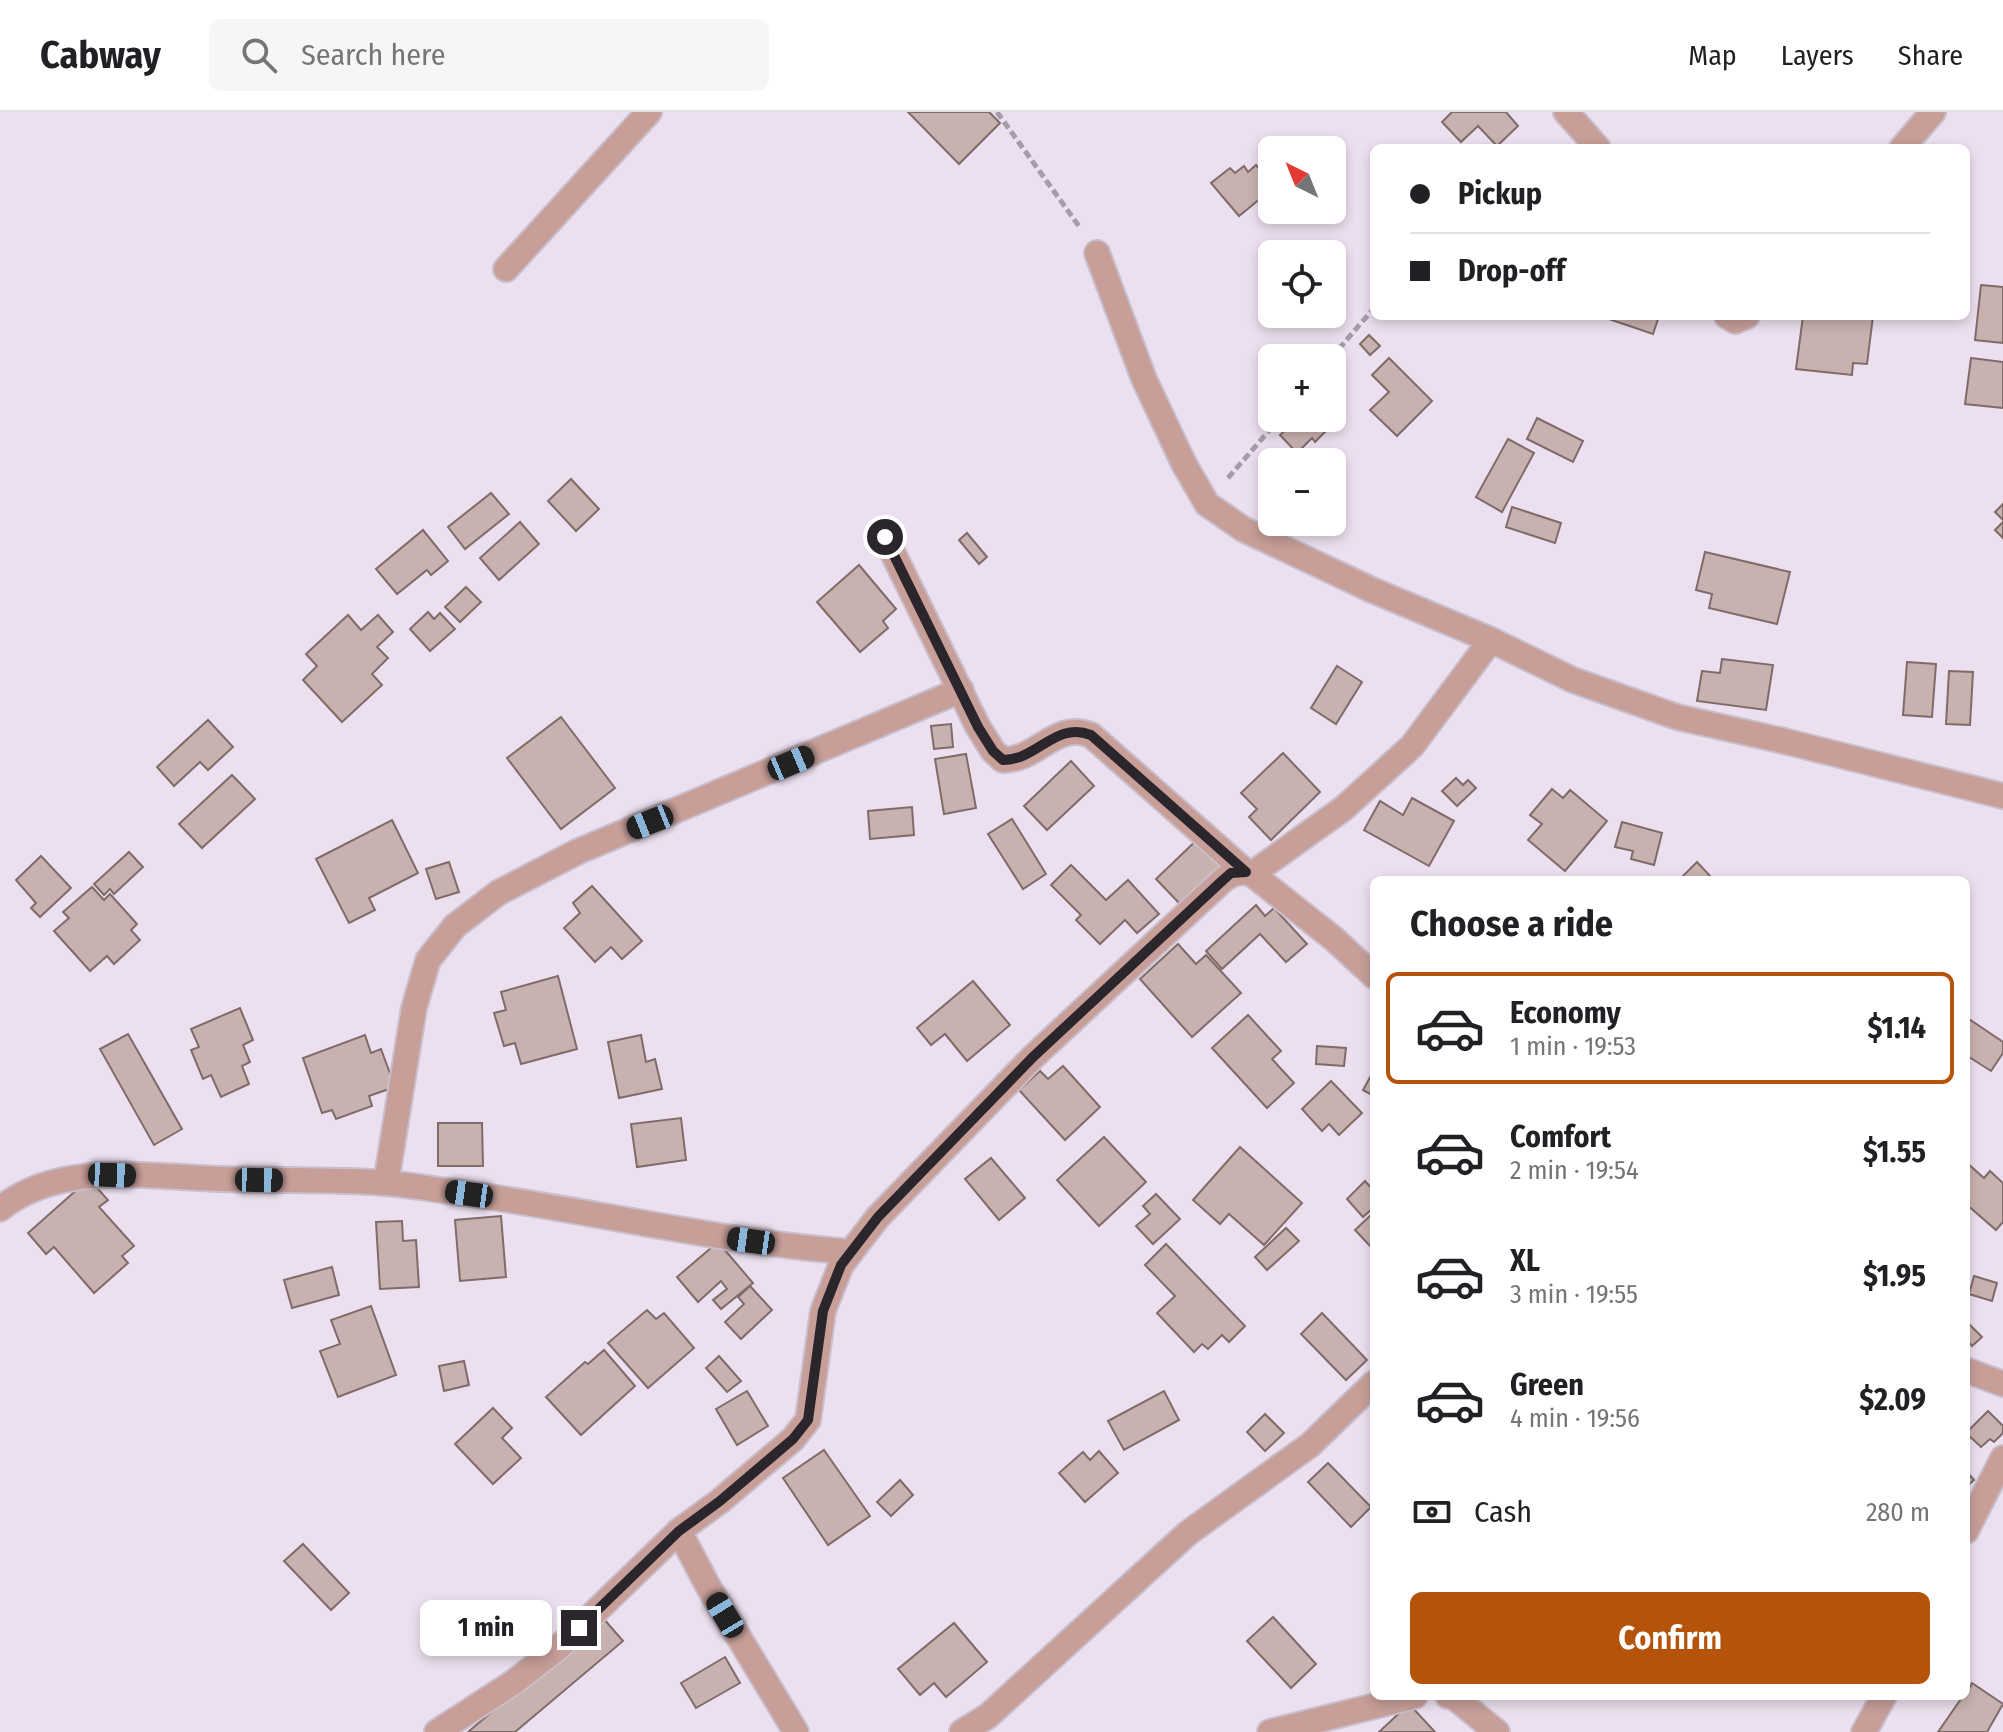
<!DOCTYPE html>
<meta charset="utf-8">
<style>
body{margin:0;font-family:"Fira Sans Condensed",sans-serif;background:#f6f6f6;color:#202124;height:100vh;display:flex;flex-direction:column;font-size:30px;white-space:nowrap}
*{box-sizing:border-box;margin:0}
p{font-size:26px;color:#757577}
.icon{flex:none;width:44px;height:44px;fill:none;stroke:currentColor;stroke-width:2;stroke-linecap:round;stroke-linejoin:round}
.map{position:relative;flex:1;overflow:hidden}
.sheet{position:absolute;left:1370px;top:764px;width:600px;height:824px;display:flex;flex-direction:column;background:#fff;border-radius:12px;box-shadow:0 4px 12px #0003}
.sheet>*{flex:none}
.banner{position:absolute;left:1370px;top:32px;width:600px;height:176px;border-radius:12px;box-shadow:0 4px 12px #0003;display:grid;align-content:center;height:176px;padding:0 40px;background:#fff}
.needle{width:52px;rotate:317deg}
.buttons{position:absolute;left:1258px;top:24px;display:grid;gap:16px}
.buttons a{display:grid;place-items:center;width:88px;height:88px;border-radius:12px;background:#fff;box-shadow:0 4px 12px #0003;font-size:40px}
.end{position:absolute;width:36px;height:36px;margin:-18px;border:10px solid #2b262c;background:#fff;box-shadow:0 0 0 4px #fff}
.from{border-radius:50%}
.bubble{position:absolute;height:56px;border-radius:12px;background:#fff;box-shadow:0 4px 12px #0003;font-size:26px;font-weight:700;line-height:56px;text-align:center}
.car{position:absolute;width:24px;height:48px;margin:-24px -12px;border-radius:10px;box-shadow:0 0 6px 2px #0007;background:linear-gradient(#222 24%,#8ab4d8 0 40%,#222 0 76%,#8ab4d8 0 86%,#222 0)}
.banner b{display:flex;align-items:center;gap:28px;height:76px;font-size:30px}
.banner b+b{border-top:2px solid #e0e0e0}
.banner i{width:20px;height:20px;background:#202124}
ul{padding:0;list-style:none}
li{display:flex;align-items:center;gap:24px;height:112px;margin:0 16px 12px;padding:0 24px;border:4px solid transparent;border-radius:12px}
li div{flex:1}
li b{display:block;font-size:30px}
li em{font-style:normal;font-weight:700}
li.active{border-color:#b45309}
li>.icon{width:72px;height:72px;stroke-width:1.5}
h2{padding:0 40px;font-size:36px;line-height:96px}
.pay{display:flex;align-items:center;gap:20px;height:88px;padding:0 40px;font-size:30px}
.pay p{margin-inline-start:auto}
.cta{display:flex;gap:16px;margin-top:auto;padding:16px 40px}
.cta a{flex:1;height:92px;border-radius:12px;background:#b45309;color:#fff;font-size:32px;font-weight:700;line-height:92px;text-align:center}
header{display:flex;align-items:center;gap:48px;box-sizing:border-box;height:112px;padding:0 40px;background:#fff;border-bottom:2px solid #e0e0e0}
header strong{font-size:38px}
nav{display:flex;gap:44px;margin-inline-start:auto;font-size:28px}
.search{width:560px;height:72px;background:#f6f6f6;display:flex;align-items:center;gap:20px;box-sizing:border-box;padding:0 28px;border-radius:12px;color:#757577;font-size:30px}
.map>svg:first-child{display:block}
.building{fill:#c8b2af;stroke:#7f6b69;stroke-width:2}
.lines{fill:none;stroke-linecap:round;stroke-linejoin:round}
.street-casing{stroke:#c9becc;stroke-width:28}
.path{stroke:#a69ca9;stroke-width:5;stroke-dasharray:8 4;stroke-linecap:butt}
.street{stroke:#c79e98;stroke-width:24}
.route{stroke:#2b262c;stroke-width:10}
</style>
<header>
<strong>Cabway</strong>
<div class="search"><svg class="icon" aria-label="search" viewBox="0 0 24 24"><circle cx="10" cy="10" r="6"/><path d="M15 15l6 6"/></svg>Search here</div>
<nav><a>Map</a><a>Layers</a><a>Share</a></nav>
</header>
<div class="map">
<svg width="2003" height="1620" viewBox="0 0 2003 1620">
<rect width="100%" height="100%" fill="#ecdfef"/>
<g class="building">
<path d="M908,0h81l11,11 -41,41z"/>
<path d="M1452,0h54l12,14 -21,20 -19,-20 -17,16 -19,-20z"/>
<path d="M1256,53l16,19v5l-33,27 -28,-33 19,-15 5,5 9,-7 4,6z"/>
<path d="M1981,173l22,2v56l-28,-3z"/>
<path d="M1600,204h59l-6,18z"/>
<path d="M1803,204h70l-6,48 -14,-1 -1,12 -56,-6z"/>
<path d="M1369,223l11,11 -10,9 -10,-11z"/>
<path d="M1389,246l43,43 -35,35 -27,-26 19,-18 -17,-17z"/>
<path d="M1971,246l32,4v46l-38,-4z"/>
<path d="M1332,305l4,4 -21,21 -3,-4 -15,15 -17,-18 18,-17z"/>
<path d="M1537,306l46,23 -10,21 -46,-23z"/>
<path d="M1508,327l26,14 -32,59 -26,-15z"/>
<path d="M571,367l28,30 -23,22 -28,-30z"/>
<path d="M491,381l18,21 -44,35 -17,-22z"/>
<path d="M2003,392v16l-8,-8z"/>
<path d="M1512,395l49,16 -6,20 -49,-16z"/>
<path d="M520,410l19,22 -40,36 -19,-22z"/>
<path d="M2003,410v16l-8,-8z"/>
<path d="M423,418l25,31 -17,14 -4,-5 -30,24 -21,-25z"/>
<path d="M967,421l20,24 -8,7 -20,-24z"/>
<path d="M1705,440l85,20 -13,52 -68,-16 3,-14 -16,-4z"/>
<path d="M859,453l37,44 -13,12 5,7 -28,24 -43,-50z"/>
<path d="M466,475l15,15 -21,20 -15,-15z"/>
<path d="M428,500l6,7 6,-6 15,16 -25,22 -20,-22z"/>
<path d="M348,503l13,15 17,-15 15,17 -16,15 11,11 -16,16 10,11 -40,37 -39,-42 14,-14 -11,-12z"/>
<path d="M1722,547l51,6 -7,45 -69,-9 5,-30 18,2z"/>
<path d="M1907,550l29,2 -4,53 -29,-2z"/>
<path d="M1337,554l25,16 -26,42 -25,-16z"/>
<path d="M1949,559l24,1 -3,53 -24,-1z"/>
<path d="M561,605l54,71 -54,41 -54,-71z"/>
<path d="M208,608l25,27 -25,23 -8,-8 -26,24 -17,-19z"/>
<path d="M951,612l2,23 -19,2 -3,-23z"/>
<path d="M1283,641l37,39 -49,48 -22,-23 8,-8 -16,-16z"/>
<path d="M966,642l10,54 -32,6 -9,-55z"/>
<path d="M1071,649l23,25 -47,44 -23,-24z"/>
<path d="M232,663l23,24 -53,49 -23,-24z"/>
<path d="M1456,666l7,7 5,-5 8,8 -19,18 -15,-15z"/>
<path d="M1552,677l11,9 7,-8 37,31 -42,50 -37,-31 14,-16 -12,-9z"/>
<path d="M1412,686l42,23 -25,45 -65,-36 16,-29 23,14z"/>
<path d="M912,695l2,28 -44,4 -2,-28z"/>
<path d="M1012,707l34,55 -23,15 -35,-55z"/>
<path d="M392,708l26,53 -49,25 6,12 -26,13 -33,-64z"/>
<path d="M1622,710l40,11 -8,32 -23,-6 2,-8 -18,-4z"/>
<path d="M1202,723l25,25 -46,45 -25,-26z"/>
<path d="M129,740l14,15 -29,27 -4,-5 -6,6 -10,-11z"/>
<path d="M41,744l30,32 -31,29 -9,-9 5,-5 -20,-23z"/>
<path d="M449,750l10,30 -23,7 -10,-30z"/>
<path d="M1697,750l15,16 -3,2h-30z"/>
<path d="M1071,753l35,35 22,-20 31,34 -22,19 -12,-13 -25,24 -24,-24 5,-5 -30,-30z"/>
<path d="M592,774l50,55 -20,18 -11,-12 -16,15 -31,-34 16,-15 -7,-10z"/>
<path d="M92,775l12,13 6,-6 27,30 -6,6 9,10 -26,24 -7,-8 -17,15 -36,-40 15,-13 -6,-6z"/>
<path d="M1256,793l9,11 9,-8 33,36 -21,18 -26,-28 -38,35 -16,-18z"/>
<path d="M1178,832l18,20 10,-9 35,38 -49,44 -52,-58z"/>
<path d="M558,864l19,73 -56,15 -6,-21 -11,3 -10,-33 12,-3 -5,-18z"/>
<path d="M973,869l37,44 -43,36 -22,-27 -14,11 -14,-17z"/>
<path d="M240,896l13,32 -10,5 7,17 -8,4 7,18 -28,13 -10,-22 -8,4 -12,-29 8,-3 -8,-18z"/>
<path d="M1248,903l33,36 -9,8 22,24 -27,25 -55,-60z"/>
<path d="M1966,905l37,25v11l-12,18 -25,-16z"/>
<path d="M128,922l54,95 -28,16 -54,-96z"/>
<path d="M365,923l6,18 10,-4 14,38 -26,9 3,10 -36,13 -4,-9 -10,3 -19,-55z"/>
<path d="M641,923l5,27 9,-3 7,30 -43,9 -11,-56z"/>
<path d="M1317,934l29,2 -2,18 -28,-2z"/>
<path d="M1063,954l37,41 -35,33 -46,-50 21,-19 8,8z"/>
<path d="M1374,958v26l-11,-6z"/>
<path d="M1331,969l31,32 -23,22 -10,-11 -7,7 -20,-22z"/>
<path d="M681,1006l5,42 -49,7 -6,-43z"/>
<path d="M438,1011h44l1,43h-45z"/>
<path d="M1104,1025l42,45 -47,44 -42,-46z"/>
<path d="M1240,1035l62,56 -38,42 -35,-31 -9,10 -27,-24z"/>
<path d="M991,1046l34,40 -26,22 -34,-41z"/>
<path d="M1966,1050l18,16 6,-7 13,12v39l-7,8 -30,-26z"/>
<path d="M89,1067l19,21 -9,7 35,39 -12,10 6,7 -34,30 -40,-46 -8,7 -18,-21z"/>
<path d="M1365,1069l9,10v16l-11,10 -16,-18z"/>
<path d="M1156,1082l24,25 -27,25 -17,-18 14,-12 -7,-8z"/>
<path d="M1374,1100v34l-2,2 -17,-18z"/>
<path d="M501,1104l5,61 -46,4 -5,-61z"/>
<path d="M402,1109l1,20 13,-1 3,47 -39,2 -4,-67z"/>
<path d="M1286,1116l13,13 -32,29 -12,-13z"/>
<path d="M718,1130l35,41 -32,26 -8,-9 14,-11 -6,-8 -23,21 -21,-25z"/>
<path d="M1166,1132l79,82 -16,16 -7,-7 -14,14 -6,-5 -8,8 -37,-39 18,-17 -30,-31z"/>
<path d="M332,1155l7,28 -47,13 -8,-28z"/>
<path d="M1974,1164l23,7 -5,18 -23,-7z"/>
<path d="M750,1174l22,24 -31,29 -16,-17 19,-18 -6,-7z"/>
<path d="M371,1194l25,69 -58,22 -18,-46 20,-7 -9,-24z"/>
<path d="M647,1198l9,9 8,-6 30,35 -46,40 -40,-45z"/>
<path d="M1322,1201l45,47 -21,20 -45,-46z"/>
<path d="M1966,1209l16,16 -10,9 -6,-7z"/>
<path d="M604,1238l31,36 -54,49 -35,-38 39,-35 3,2z"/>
<path d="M719,1244l22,25 -14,11 -21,-24z"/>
<path d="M464,1249l5,24 -25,6 -5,-25z"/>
<path d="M747,1279l21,35 -31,19 -21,-36z"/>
<path d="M1164,1279l15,29 -55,30 -16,-29z"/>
<path d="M493,1296l19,20 -10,10 19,20 -28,26 -38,-40z"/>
<path d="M1988,1299l15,15v7l-9,9 -4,-3 -9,8 -15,-14z"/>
<path d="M1265,1302l19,19 -19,18 -18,-19z"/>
<path d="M824,1338l46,66 -42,29 -45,-67z"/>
<path d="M1099,1339l19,22 -33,29 -26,-29 24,-21 7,8z"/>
<path d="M1328,1351l43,44 -20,20 -43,-45z"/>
<path d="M1966,1359l8,9 -8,7z"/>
<path d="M900,1368l13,15 -22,21 -14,-14z"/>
<path d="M303,1432l46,49 -18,17 -47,-49z"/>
<path d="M1273,1505l43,47 -25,24 -44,-47z"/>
<path d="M603,1506l20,23 -108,91h-47z"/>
<path d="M954,1511l33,39 -41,35 -12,-14 -14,12 -22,-26z"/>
<path d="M725,1545l15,26 -44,25 -15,-25z"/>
<path d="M1972,1571l31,21 -16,28h-49l25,-36h3z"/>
<path d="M1409,1592l26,28h-56z"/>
</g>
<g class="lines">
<defs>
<g id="street">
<path d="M1566,0l32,36"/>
<path d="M1902,36l31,-36"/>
<path d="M1097,141l47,126 40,85 23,40 36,25 129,61 119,50 82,40 104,37 107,24 219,55"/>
<path d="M506,157l143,-157"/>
<path d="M1727,204l8,5 12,-5"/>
<path d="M885,425l93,190 15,24 10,9c35,0 52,-39 88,-25l155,137"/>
<path d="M1252,762l92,-66 68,-62 79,-106"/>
<path d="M386,1071l28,-175 14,-48 27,-34 43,-33 79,-41 384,-162"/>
<path d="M0,1097c60,-49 150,-32 222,-30 54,2 109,0 163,4 26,2 52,7 78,10 130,18 258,49 388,59"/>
<path d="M1966,1258l37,14"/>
<path d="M679,1419l30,57 87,144"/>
<path d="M1966,1419l37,-73"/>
<path d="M1448,1584l6,1 43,35"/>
<path d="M437,1620l77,-50 45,-35 120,-116 41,-30 73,-62 15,-19 15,-109 18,-46 37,-48 155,-160 190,-177c9,-7 18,-10 29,-6l82,65 40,37"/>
<path d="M962,1620l26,-16 200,-183 122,-88 64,-62"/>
<path d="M1270,1620l145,-36"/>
<path d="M1864,1620l20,-36"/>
</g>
</defs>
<use href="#street" class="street-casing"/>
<g class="path">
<path d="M997,0l84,117"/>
<path d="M1331,246l43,-50"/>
<path d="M1228,366l52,-60"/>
</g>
<use href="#street" class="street"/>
</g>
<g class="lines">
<path class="route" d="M579,1516l100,-97 41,-30 73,-62 15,-19 15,-109 18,-46 37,-48 155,-160 190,-177 8,-7 15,-1 -155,-137c-36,-14 -53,25 -88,25l-10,-9 -15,-24 -93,-190"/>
</g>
</svg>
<div class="buttons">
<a><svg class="needle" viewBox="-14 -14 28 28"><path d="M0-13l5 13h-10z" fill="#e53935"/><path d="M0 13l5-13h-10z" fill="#757577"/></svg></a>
<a><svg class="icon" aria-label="locate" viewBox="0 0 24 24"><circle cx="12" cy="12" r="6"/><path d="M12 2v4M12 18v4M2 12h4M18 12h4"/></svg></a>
<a>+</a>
<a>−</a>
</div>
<i class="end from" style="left:885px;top:425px"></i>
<i class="end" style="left:579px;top:1516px"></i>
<div class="bubble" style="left:420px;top:1488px;width:132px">1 min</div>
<i class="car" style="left:791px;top:651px;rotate:67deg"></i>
<i class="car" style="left:650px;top:710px;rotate:248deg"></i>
<i class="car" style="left:112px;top:1063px;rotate:92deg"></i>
<i class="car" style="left:259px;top:1068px;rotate:91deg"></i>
<i class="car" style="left:469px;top:1082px;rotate:278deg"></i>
<i class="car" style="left:751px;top:1129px;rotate:278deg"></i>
<i class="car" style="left:725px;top:1503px;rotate:329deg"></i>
<div class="banner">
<b><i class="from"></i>Pickup</b>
<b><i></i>Drop-off</b>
</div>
<section class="sheet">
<h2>Choose a ride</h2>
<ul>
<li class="active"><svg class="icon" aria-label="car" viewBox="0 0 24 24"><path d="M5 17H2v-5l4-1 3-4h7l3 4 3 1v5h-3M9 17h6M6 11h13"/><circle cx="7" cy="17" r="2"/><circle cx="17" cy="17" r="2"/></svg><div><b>Economy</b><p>1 min · 19:53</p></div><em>$1.14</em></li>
<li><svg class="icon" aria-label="car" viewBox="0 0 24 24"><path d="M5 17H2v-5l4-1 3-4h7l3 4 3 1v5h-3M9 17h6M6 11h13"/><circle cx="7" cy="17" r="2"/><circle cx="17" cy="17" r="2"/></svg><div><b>Comfort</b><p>2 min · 19:54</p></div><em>$1.55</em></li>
<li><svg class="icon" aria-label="car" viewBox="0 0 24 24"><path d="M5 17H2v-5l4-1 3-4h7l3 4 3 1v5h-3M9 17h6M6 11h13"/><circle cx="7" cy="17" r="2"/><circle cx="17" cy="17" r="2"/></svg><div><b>XL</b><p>3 min · 19:55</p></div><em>$1.95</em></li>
<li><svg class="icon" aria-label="car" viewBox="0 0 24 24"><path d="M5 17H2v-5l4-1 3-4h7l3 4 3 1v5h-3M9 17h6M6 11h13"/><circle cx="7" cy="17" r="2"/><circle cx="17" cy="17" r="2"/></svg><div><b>Green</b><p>4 min · 19:56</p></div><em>$2.09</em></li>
</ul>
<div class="pay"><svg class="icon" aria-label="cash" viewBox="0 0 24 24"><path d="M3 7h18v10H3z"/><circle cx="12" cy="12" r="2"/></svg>Cash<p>280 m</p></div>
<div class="cta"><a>Confirm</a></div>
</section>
</div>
